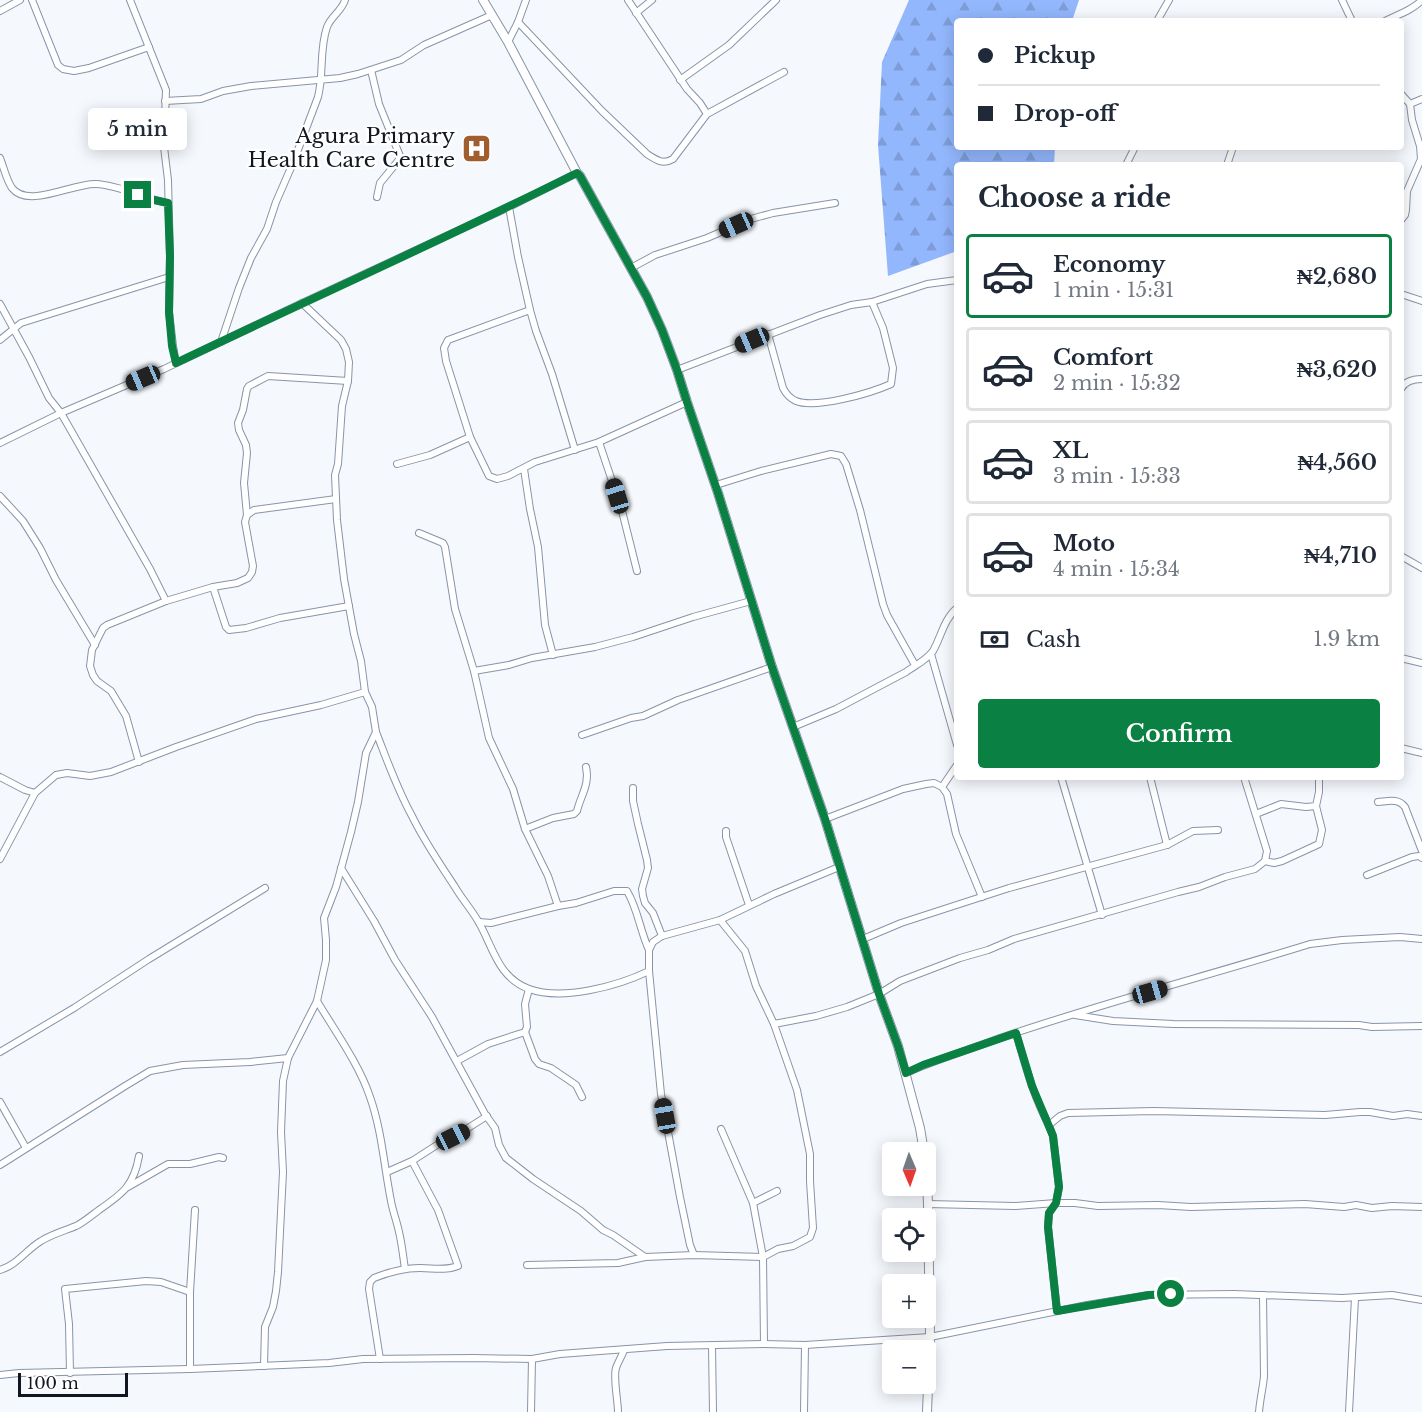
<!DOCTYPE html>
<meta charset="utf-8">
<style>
body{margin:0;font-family:"Libre Baskerville",serif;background:#f6f6f7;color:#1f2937;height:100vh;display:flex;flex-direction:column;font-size:22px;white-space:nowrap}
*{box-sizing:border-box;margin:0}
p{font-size:20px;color:#747a83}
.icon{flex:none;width:33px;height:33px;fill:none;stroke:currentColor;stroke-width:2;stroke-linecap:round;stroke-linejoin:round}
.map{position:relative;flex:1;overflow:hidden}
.details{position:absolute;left:954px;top:162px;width:450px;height:618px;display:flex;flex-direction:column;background:#fff;border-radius:6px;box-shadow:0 3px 15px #0003}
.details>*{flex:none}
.guide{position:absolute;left:954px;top:18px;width:450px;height:132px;border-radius:6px;box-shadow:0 3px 15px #0003;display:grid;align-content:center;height:132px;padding:0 24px;background:#fff}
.needle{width:39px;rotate:178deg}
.fabs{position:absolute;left:882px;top:1142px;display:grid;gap:12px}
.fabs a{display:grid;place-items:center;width:54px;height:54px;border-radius:6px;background:#fff;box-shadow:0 3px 15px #0003;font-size:30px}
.scale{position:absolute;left:18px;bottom:15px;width:110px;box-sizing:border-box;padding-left:6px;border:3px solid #12161f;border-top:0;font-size:16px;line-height:21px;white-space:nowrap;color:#12161f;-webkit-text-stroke:4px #fff;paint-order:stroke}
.end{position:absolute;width:27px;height:27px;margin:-14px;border:8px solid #0b8043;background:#fff;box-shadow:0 0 0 3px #fff}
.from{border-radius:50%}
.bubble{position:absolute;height:42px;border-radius:6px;background:#fff;box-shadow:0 3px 15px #0003;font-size:20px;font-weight:600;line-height:42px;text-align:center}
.car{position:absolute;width:18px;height:36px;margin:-18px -9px;border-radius:8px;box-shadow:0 0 4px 2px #0007;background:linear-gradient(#222 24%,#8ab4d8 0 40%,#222 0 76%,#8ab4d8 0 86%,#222 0)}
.guide b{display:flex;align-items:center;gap:21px;height:57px;font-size:22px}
.guide b+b{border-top:2px solid #e0e1e3}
.guide i{width:15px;height:15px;background:#1f2937}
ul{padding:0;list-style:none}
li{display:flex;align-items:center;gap:18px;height:84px;margin:0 12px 9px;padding:0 12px;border:3px solid #e0e1e3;border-radius:6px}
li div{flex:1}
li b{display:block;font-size:22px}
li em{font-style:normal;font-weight:600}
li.current{border-color:#0b8043}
li>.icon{width:54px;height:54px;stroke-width:1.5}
h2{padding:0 24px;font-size:27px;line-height:72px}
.pay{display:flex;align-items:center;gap:15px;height:66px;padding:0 24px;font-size:22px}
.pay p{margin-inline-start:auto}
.button{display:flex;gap:12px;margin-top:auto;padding:12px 24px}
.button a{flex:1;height:69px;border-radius:6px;background:#0b8043;color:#fff;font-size:24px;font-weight:600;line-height:69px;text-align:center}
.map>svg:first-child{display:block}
.forest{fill:url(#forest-firs)}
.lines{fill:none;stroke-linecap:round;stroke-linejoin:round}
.street-casing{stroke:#8894aa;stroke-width:8}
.secondary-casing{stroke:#8894aa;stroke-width:10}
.street{stroke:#fff;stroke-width:6}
.secondary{stroke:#fff;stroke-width:8}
.route{stroke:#0b8043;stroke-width:8}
.labels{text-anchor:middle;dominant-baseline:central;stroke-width:4.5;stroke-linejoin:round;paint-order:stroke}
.poi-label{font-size:21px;fill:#12161f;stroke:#fff;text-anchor:end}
</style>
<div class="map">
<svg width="1422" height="1412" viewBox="0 0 1422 1412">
<defs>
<pattern id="forest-firs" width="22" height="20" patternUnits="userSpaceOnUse" patternTransform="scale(1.5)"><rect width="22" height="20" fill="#93b7fd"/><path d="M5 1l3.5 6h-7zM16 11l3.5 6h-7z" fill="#7e9dd8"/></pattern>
</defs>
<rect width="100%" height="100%" fill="#f5f8fd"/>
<path class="forest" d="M909,0h170l-7,21h-115v126h98l-1,18h-97v86l-69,25 -10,-131 4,-83z"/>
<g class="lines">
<defs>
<g id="street">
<path d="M32,0l26,65 5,4 11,2 15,-3 60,-21"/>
<path d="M130,0l36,90 -2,57 4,33 2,76 -1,56 4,34 3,17"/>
<path d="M628,0l59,89 13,14 7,11"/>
<path d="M1342,0l10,21"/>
<path d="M0,11l20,-11"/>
<path d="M636,13l16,-13"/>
<path d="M1157,21l12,-21"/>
<path d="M1385,21c12,-6 28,-11 37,-21"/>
<path d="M518,22l84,89 45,43c9,6 16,11 26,5l34,-45 77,-42"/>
<path d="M508,42l10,-20 8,-22"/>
<path d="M371,70l8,34 21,52 -2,5 -18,22 -3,14"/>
<path d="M680,80l49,-35 47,-45"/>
<path d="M1401,94l9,10 2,16 8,26 1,13 -14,32 -1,19 -1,5 -4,5"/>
<path d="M165,101l36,-2 22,-8 28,-5 89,-8 18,-4 43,-14 23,-15 68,-30"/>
<path d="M1410,104l12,-5"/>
<path d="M0,158c4,10 6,21 12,30 16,21 61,-5 84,-4 24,1 49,15 72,19"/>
<path d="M1126,165l9,-18"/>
<path d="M1227,165l6,-18"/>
<path d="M509,207l9,50 12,53 6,21 16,43 23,76"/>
<path d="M631,268l24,-13 52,-17 44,-19 22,-6 62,-10"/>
<path d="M1401,294l21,7"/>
<path d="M0,304l29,53 20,41 12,15 89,156 16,32 -59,24 -4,3 -11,22 -2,16 3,9 4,6 14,10 15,25 13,46"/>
<path d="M530,310l-82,30 -4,8 2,13 24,76 19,39 8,3 11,-3 27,-14 64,-20 88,-40"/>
<path d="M768,334l15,54c3,6 6,10 13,13 20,8 75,-8 95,-17l2,-16 -10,-40 -11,-26"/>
<path d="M0,340l21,-17 148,-46"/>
<path d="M221,342l18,-54 12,-30 16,-29 9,-27 17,-39 25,-66c6,-23 1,-47 9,-70 4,-11 15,-16 18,-27"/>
<path d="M677,370l143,-55 31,-10 21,-3 55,-18 30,-4"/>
<path d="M1401,389c4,-8 13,-10 21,-10"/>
<path d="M599,442l23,69 15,60"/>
<path d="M0,443l61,-30 103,-44 138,-66 207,-96 68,-34"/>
<path d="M397,464l33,-9 40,-18"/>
<path d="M524,469l6,40 8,38 7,78 8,30"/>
<path d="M716,485l45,-14 70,-17 10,2 5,8 14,46 23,94 4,11 28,50"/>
<path d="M0,496l23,25 17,27 16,32 39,65"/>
<path d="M247,515l-3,-32 3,-30 -1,-8 -7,-15 -1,-7 5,-13 4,-21 2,-3 19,-10 80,5"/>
<path d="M419,533l24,10 2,4 10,62 19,62 15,67 24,51 12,40 23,47 10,30"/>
<path d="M1401,556l21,12"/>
<path d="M213,587l13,40 3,3 17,-2 34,-10 69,-12"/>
<path d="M166,601l47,-14 24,-4 11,-5 4,-6 1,-6 -8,-44 2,-7 7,-5 82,-11"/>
<path d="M931,654l26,91"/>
<path d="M1401,658l21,5"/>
<path d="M474,671l35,-6 23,-7 63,-11 38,-10 60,-20 58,-16"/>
<path d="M793,727l43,-18 70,-37c8,-6 21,-12 27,-21 8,-14 11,-32 24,-43"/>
<path d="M376,732c11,28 21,57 36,84 12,25 28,48 43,71 7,12 16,22 23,34 15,25 19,56 51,68 34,12 89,-3 120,-18"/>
<path d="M582,735l49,-17 12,-2 35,-16 94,-33"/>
<path d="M1401,748l21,5"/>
<path d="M0,777l25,13 10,3"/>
<path d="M1061,777l41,138"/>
<path d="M1150,777l17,68"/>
<path d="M942,787l15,-22"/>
<path d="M633,788v13l5,23 9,36 1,8 -6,21 1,7 2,7 8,10 9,23"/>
<path d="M1378,802c11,-1 20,-4 27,5l17,44"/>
<path d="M1256,814l25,-10 25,3 10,-1 3,-14v-15"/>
<path d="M825,819l78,-30 23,-5 8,-1 8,4 5,7 9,40 26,63"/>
<path d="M525,829l28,-11 21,-4 3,-3c4,-16 13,-27 9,-44"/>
<path d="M726,831v6l23,68"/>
<path d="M0,859l35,-66 21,-18 11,-2 23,3 21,-4 65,-25 80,-28 65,-14 44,-13"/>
<path d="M1265,861l9,2 8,-2 37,-17 3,-14 -6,-24"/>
<path d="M341,868l33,53 21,39 37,57 53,97 10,14 4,17 7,13 27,21 48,32 22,19 10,5 32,22"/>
<path d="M1367,875l45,-18 7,-1 3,2"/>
<path d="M720,920l25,31 11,35 18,38"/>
<path d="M479,922l12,1 67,-17 18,-3 38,-12h13c11,18 13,40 22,59"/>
<path d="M863,939l38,-16 108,-35 158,-43 26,-14 25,-1"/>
<path d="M317,1001c18,30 42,63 53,96 12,34 14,69 21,104 2,11 6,21 8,31 3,12 4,24 6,37"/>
<path d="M1075,1015l38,6 60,3 186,1 13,2 50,-1"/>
<path d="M525,1032l10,27 4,5 12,4 25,17 6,12"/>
<path d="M1016,1033c9,31 17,63 33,92"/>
<path d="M0,1052l74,-44 75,-49 116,-71"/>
<path d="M457,1061l31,-17 37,-12 2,-5 -2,-23 4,-15"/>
<path d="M906,1073c31,-14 63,-23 94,-35 102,-35 207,-62 310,-94l32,-4 58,-3 22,2"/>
<path d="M0,1102l26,46"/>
<path d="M721,1129l32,74 10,54 1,87"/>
<path d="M0,1165l125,-79 25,-15 33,-6 67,-3 38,-4"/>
<path d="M387,1172l25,-11 28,-18 25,-13 22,-14"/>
<path d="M128,1187l40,-23h22l29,-7 4,1"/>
<path d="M753,1203l24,-12"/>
<path d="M928,1204l87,2 41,-3h19l23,3 60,-1 33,2 114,-3 39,3 12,-2 16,3 20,-2 30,1"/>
<path d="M694,1255l-4,-10 -10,-48 -19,-103 -12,-123v-21l4,-8 9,-6 58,-16 54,-26 65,-27"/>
<path d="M527,1265l91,-2 27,-6 49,-2 69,2 15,-8 15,-3 17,-9 3,-9 -3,-47v-27l-13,-64 -23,-66 42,-8 31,-9 32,-13 21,-13 60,-23 28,-8 26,-11 164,-47 21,-5 26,-10 30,-8 10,-8 2,-10 -23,-74"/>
<path d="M0,1270c17,-5 26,-20 41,-29 11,-7 23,-10 35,-15 8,-4 16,-11 23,-16 23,-16 35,-24 40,-54"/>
<path d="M1057,1311l-9,-84 1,-14 7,-10 3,-16 -6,-51 -4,-11 11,-9 8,-3 86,-2 171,4 35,-3h10l23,4 14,-2 15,2"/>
<path d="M712,1346l1,66"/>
<path d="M380,1359l-11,-70 1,-7 4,-4c15,-6 30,-10 46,-10 13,0 25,3 38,-2l-20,-56 -26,-49"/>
<path d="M264,1366l1,-39 8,-20 3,-16 2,-19 5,-100 -2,-40 2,-51 5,-23 29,-57 9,-41v-20l-2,-22 12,-31 15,-55 7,-30 8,-49 10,-21 -4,-25 -7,-15 -4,-31 -7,-27 -10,-55 -7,-59 -2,-45 3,-11 4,-58 6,-25 1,-19 -3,-13 -5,-9 -39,-37"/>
<path d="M190,1369v-77l5,-82"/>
<path d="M70,1373l-1,-49 -4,-35 81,-8 15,1 29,10"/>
<path d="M0,1375l19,-2 171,-4 139,-6 34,-4 110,-1 59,1 28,-5 107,-8 97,-2 41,1 125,-8 157,-32 62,-10 85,-1 108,4 50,-3 30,5"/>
<path d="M531,1412l1,-53"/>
<path d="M618,1412c0,-11 -5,-35 -2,-44 2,-6 6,-12 8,-18"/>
<path d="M804,1412l1,-67"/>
<path d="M1259,1412c1,-13 4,-24 5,-36l-1,-81"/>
<path d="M1349,1412l6,-114"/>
</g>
<g id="secondary">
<path d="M483,0l25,42 69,131 3,3 67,121 15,33 15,40 10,32 31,91 54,174 53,152 54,175 19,52 22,82 4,24"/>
<path d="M926,1160l2,44 2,133 -3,75"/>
</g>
</defs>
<use href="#street" class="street-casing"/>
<use href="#secondary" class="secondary-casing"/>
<use href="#street" class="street"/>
<use href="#secondary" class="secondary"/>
</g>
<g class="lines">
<path class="route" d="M138,195l16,5 14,3 2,53 -1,56 3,34 4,17c134,-64 269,-124 401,-190l3,3 67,121 15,33 15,40 10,32 31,91 54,174 53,152 54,175 19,52 8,27 17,-8 93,-32 16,53 21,50 6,51 -3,16 -7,10 -1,14 9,84 92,-16 22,-1"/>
</g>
<defs>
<symbol id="hospital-square" viewBox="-11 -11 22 22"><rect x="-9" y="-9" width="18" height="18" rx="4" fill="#a15d2e" stroke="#fff"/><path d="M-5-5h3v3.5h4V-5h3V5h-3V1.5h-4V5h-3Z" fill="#fff"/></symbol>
</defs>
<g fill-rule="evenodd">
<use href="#hospital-square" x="460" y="132" width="33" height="33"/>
</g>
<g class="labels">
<g class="poi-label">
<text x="455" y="136">Agura Primary<tspan x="455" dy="24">Health Care Centre</tspan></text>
</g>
</g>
</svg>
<div class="fabs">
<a><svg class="needle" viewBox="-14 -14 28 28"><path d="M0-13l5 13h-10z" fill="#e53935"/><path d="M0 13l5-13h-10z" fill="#747a83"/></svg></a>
<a><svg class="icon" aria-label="locate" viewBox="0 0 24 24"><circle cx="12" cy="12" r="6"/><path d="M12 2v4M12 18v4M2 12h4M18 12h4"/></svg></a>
<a>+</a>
<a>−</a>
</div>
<div class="scale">100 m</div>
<i class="end from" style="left:1171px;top:1294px"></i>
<i class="end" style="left:138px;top:195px"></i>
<div class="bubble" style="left:88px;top:108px;width:99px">5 min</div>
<i class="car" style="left:736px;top:225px;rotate:246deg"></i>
<i class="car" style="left:752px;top:340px;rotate:247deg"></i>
<i class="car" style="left:143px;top:378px;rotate:247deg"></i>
<i class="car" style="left:617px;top:496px;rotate:343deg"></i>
<i class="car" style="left:1150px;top:992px;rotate:74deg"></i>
<i class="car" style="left:665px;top:1116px;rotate:350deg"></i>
<i class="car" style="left:453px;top:1137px;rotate:63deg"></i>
<div class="guide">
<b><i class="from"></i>Pickup</b>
<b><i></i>Drop-off</b>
</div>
<section class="details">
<h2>Choose a ride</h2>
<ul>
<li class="current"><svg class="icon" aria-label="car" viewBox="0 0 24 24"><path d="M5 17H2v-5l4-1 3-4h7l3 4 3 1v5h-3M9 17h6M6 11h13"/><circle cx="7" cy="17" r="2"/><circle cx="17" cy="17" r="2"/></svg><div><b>Economy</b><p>1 min · 15:31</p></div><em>₦2,680</em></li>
<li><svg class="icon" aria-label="car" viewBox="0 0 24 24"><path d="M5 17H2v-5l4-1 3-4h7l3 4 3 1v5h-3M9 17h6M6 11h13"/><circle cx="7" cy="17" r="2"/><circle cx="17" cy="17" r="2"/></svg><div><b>Comfort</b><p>2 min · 15:32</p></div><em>₦3,620</em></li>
<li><svg class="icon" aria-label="car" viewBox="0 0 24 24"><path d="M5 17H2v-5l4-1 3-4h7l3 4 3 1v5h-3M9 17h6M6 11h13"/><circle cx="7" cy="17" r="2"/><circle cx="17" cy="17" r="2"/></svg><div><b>XL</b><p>3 min · 15:33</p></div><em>₦4,560</em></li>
<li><svg class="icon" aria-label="car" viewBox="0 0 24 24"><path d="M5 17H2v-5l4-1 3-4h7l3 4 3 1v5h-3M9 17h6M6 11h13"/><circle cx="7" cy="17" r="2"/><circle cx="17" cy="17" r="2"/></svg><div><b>Moto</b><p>4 min · 15:34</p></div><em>₦4,710</em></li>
</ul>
<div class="pay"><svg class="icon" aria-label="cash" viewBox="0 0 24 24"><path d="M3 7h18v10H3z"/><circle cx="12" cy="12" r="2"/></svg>Cash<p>1.9 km</p></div>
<div class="button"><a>Confirm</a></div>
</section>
</div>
